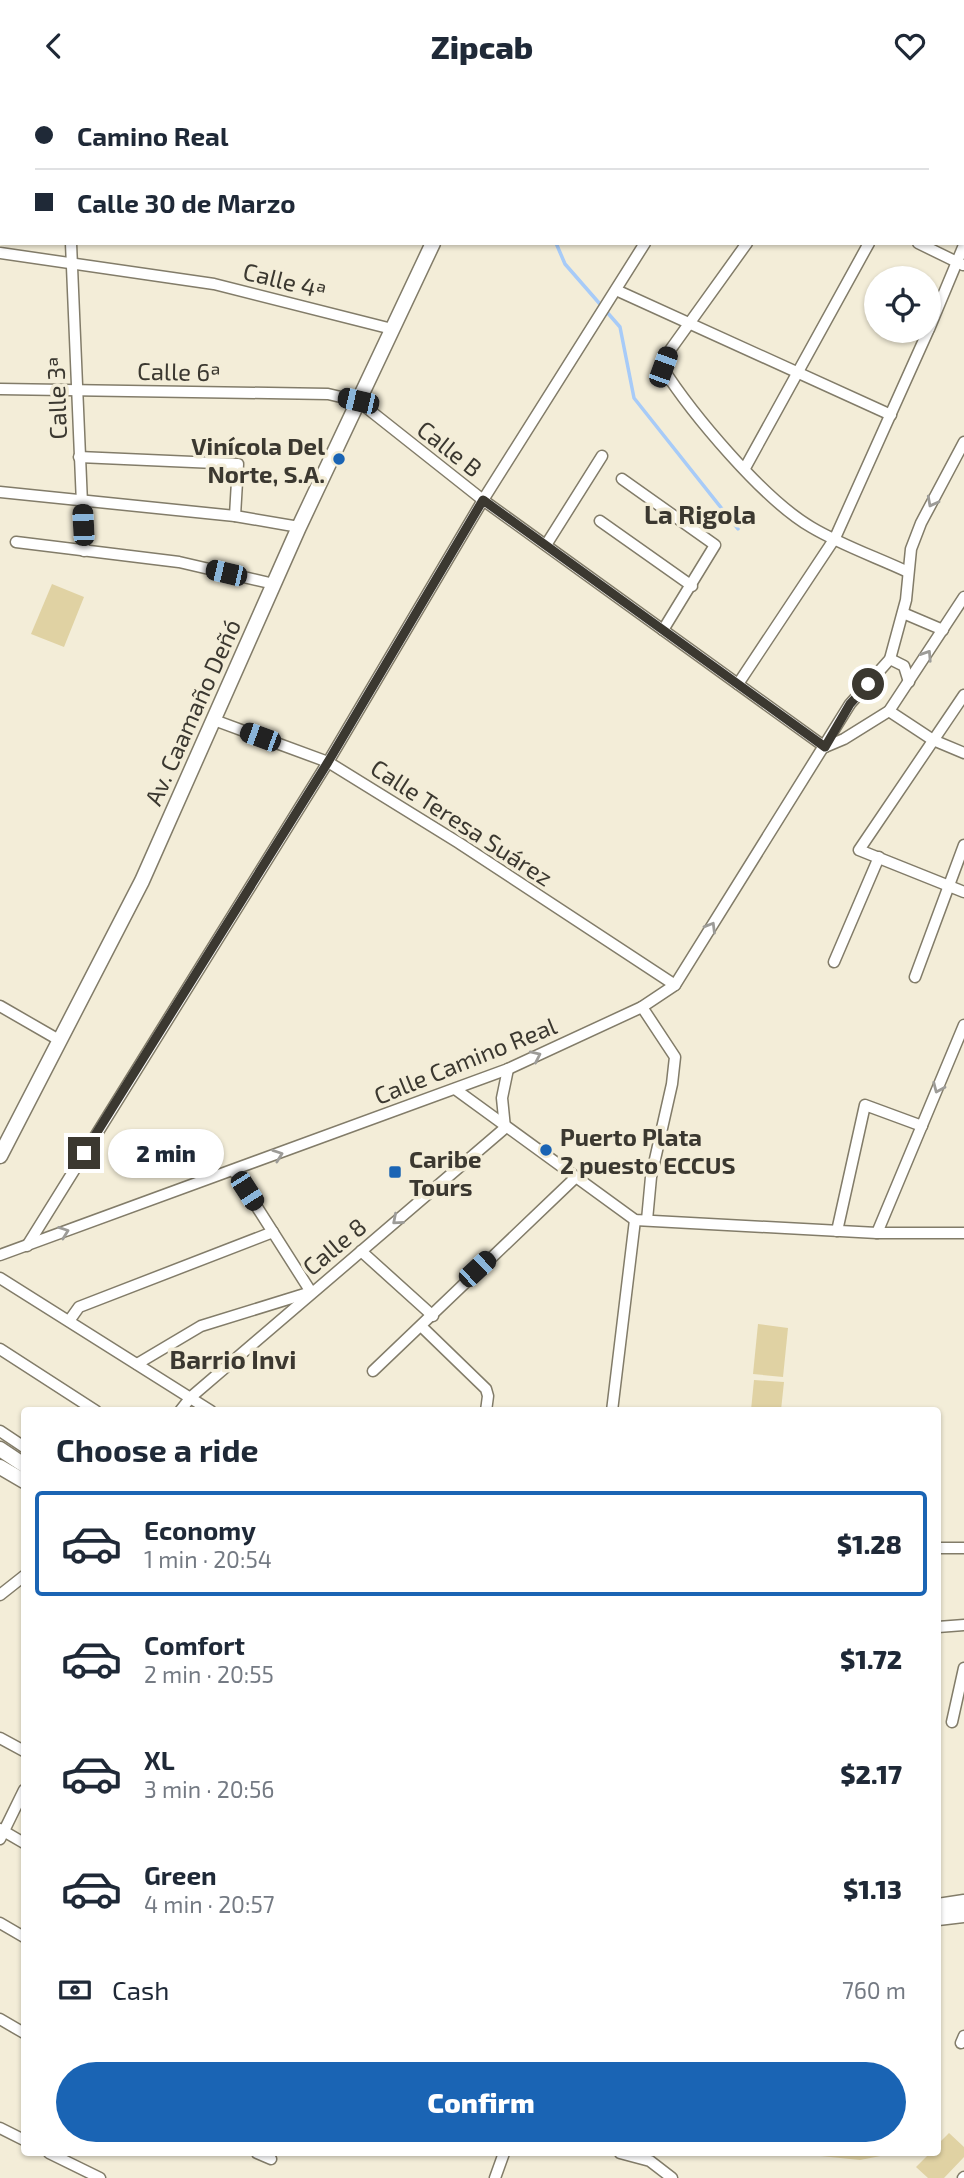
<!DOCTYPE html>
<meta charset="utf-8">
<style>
body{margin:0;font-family:"Exo 2",sans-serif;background:#f2f2f3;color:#1f2937;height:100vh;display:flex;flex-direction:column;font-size:26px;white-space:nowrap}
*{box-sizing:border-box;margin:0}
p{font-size:23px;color:#747a83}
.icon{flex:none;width:38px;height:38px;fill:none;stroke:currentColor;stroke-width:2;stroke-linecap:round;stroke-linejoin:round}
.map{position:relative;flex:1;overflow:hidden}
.side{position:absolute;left:21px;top:1316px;width:920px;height:749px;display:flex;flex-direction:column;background:#fff;border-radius:7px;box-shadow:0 2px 5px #0004}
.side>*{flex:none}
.banner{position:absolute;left:0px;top:0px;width:964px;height:154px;box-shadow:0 2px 5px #0004;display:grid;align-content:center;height:154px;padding:0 35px;background:#fff}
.fabs{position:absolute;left:864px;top:175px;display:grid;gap:14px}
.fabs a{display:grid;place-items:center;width:77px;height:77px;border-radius:50%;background:#fff;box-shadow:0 2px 5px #0004;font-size:35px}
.end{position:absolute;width:32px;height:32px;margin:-16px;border:9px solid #3b3830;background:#fff;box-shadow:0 0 0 4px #fff}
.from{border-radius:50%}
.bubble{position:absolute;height:49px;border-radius:24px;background:#fff;box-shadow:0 2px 5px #0004;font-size:23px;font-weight:800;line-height:49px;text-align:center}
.car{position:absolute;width:21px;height:42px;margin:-21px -10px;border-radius:9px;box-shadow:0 0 5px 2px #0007;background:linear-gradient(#222 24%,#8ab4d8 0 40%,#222 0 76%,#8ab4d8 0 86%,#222 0)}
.banner b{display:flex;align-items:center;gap:24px;height:66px;font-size:26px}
.banner b+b{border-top:2px solid #e0e1e3}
.banner i{width:18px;height:18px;background:#1f2937}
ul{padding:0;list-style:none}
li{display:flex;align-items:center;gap:21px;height:105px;margin:0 14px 10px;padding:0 21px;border:4px solid transparent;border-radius:7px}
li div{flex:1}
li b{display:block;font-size:26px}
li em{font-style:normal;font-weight:800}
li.on{border-color:#1a64b4}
li>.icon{width:63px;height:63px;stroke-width:1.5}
h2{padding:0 35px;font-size:32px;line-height:84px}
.pay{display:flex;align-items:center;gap:18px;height:77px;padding:0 35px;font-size:26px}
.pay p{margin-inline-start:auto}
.button{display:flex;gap:14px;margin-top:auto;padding:14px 35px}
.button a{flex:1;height:80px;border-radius:42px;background:#1a64b4;color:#fff;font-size:28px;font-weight:800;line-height:80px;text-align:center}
header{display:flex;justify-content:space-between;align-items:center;height:91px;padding:0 35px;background:#fff;font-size:32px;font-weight:800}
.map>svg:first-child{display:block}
.industrial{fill:url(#industrial-grid)}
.pitch{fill:#e0d2a3}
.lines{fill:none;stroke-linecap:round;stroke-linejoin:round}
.stream{stroke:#a7cbf8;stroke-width:3.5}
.minor-casing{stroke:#827c69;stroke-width:13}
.major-casing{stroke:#827c69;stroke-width:17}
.minor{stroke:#fff;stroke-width:10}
.major{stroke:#fff;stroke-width:14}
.oneway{stroke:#9d9c98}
.route{stroke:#3b3830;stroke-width:9}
.poi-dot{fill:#1a64b4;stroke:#f3edd8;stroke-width:2.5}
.labels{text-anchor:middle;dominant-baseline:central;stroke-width:7;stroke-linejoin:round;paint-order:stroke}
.street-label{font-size:24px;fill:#3b3830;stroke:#f3edd8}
.poi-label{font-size:24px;font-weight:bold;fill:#3b3830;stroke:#f3edd8;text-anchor:start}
.neighbourhood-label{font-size:26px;font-weight:bold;fill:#3b3830;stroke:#f3edd8}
</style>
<header><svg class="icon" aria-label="back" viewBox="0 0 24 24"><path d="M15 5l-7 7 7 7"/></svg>Zipcab<svg class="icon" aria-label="heart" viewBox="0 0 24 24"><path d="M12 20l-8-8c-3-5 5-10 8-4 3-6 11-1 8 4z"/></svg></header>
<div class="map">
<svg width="964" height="2087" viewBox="0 0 964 2087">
<defs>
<pattern id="industrial-grid" width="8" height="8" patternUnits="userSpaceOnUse" patternTransform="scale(1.75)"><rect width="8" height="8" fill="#ece3c7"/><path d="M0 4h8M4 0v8" fill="none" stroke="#cbc4ab"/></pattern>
</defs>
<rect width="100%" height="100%" fill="#f3edd8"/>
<path class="industrial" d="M0,0h257l-255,2v13z"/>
<g class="pitch">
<path d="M52,493l32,13 -20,50 -33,-13z"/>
<path d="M758,1233l30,4 -5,49 -30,-3z"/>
<path d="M754,1289l30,2 -3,28h-30z"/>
<path d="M949,2042l15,14v10l-20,21h-16l-12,-11 14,-14h8v-9z"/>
<path d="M811,2062h85l-36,7 -49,-5z"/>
</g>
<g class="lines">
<path class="stream" d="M556,152l9,21 55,63 14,71 104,131"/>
<defs>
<g id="minor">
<path d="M870,0l3,2"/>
<path d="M274,2l2,-2"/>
<path d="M585,2l1,-2"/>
<path d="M646,2v-2"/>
<path d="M735,2l1,-2"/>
<path d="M851,2l1,-2"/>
<path d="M956,2l1,-2"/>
<path d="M0,29h2"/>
<path d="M962,56l2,1"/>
<path d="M0,99h2"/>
<path d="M71,152l13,308"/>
<path d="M747,152l-79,110 -6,14c30,47 101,132 149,160 30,18 65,30 97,45"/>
<path d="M918,152l45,22"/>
<path d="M0,162l214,31 178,45"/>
<path d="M616,199l275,125"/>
<path d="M929,238l35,-84"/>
<path d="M0,298l328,5 30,7 125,99 342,247"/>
<path d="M79,366l159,7 -3,52"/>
<path d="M745,377l124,-225"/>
<path d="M622,388l93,66 -52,85"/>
<path d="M0,401l235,24 64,11"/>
<path d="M600,430l92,65"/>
<path d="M16,451l163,20 95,22"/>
<path d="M546,454l56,-89"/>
<path d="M903,522l40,17"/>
<path d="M890,568l14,7 5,16"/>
<path d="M738,593l97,-146 93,-207"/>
<path d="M964,604l-105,155 105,42"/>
<path d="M889,620l44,29 31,13"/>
<path d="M214,629l114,42 131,81 216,142"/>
<path d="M825,656l19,-8 45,-28 75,-114"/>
<path d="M834,871l45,-105"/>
<path d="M915,886l49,-132"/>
<path d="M0,915l59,34"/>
<path d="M642,916l33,50 -3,27 -21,93 -4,43"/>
<path d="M455,998l180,131 242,13h87"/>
<path d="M505,1037l-3,-30 6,-29"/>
<path d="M837,1140l28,-126 57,21"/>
<path d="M877,1142l87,-208"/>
<path d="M27,1155l301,-484 155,-262 162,-257"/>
<path d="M361,1160l72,65"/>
<path d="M0,1164l508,-186 134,-62 33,-22 175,-281 40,-45 16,-59 5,-51 10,-26 43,-81"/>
<path d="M0,1187l211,133"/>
<path d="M69,1230l10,-14 194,-75"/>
<path d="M422,1236l64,62 2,7 -2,15"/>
<path d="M0,1258l96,62"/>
<path d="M137,1273l64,-38 110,-34 -77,-121"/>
<path d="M373,1280l202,-193"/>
<path d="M180,1320l11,-14 314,-269"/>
<path d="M612,1320l23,-191"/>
<path d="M0,1340l24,16"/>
<path d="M938,1457h26"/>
<path d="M0,1504l24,-19"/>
<path d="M938,1536l26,-2"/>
<path d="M952,1631l12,-54"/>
<path d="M0,1647l24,13"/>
<path d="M0,1738l24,14"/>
<path d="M0,1748l24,-49"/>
<path d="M0,1832l24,14"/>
<path d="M0,1928l24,14"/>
<path d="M961,1952l3,-7"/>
<path d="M0,2037l24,12"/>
<path d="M49,2062l51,25"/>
<path d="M257,2062l14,6"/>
<path d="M620,2062l30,8 22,17"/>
<path d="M495,2087l9,-25"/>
<path d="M963,2087l1,-1"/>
</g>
<g id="major">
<path d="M503,2l1,-2"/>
<path d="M0,1065l142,-275 157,-354 134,-284"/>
<path d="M0,1358l24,16"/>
<path d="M0,1376l24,14"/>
<path d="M938,1815l26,-4"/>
<path d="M938,1827l26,-3"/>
</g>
</defs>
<use href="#minor" class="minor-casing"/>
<use href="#major" class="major-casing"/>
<use href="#minor" class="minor"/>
<use href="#major" class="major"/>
</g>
<defs><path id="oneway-chevron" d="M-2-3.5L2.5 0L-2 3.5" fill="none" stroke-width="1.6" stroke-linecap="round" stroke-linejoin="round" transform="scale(1.75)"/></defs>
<g class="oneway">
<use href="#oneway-chevron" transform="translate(932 411) rotate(118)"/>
<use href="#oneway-chevron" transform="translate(927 564) rotate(-57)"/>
<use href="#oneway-chevron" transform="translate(711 836) rotate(-59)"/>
<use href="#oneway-chevron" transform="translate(536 965) rotate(-25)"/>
<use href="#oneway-chevron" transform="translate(938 997) rotate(113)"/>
<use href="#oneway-chevron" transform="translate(278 1064) rotate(-20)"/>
<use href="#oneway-chevron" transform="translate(397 1129) rotate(139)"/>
<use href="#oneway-chevron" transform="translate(64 1141) rotate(-20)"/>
</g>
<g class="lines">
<path class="route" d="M84,1062l244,-391 155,-262 342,247 25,-43 18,-20"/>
</g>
<g class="poi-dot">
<circle cx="339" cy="368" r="7"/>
<circle cx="546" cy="1059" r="7"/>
<rect x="388" y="1074" width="14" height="14" rx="3.5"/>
</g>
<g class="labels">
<g class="street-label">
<text transform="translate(285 189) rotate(14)">Calle 4ª</text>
<text transform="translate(179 280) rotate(1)">Calle 6ª</text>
<text transform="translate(56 307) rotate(-92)">Calle 3ª</text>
<text transform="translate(450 357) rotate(38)">Calle B</text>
<text transform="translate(192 621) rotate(-66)">Av. Caamaño Deñó</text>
<text transform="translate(462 731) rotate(33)">Calle Teresa Suárez</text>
<text transform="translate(465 969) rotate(-22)">Calle Camino Real</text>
<text transform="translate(334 1155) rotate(-40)">Calle 8</text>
</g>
<g class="poi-label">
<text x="325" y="354" text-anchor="end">Vinícola Del<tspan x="325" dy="28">Norte, S.A.</tspan></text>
<text x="560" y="1045">Puerto Plata<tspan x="560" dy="28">2 puesto ECCUS</tspan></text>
<text x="409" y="1067">Caribe<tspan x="409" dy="28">Tours</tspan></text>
</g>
<g class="neighbourhood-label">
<text x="700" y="422">La Rigola</text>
<text x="233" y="1267">Barrio Invi</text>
</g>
</g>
</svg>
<div class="fabs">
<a><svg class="icon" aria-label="locate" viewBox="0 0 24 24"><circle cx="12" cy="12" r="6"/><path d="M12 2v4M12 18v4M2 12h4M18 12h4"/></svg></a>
</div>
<i class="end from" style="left:868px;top:593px"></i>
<i class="end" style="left:84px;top:1062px"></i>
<div class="bubble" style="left:108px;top:1038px;width:116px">2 min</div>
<i class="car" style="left:663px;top:276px;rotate:20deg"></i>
<i class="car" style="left:358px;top:310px;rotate:283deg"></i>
<i class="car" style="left:83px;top:434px;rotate:357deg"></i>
<i class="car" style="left:226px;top:482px;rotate:283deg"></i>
<i class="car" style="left:260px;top:646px;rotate:290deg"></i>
<i class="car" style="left:247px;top:1100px;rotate:147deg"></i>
<i class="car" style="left:477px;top:1178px;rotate:47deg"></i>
<div class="banner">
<b><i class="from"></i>Camino Real</b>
<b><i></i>Calle 30 de Marzo</b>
</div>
<section class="side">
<h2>Choose a ride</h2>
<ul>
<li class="on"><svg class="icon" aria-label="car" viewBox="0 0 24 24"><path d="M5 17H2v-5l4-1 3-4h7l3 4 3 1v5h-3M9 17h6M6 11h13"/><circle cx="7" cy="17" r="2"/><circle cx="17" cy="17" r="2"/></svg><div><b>Economy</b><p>1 min · 20:54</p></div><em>$1.28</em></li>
<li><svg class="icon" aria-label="car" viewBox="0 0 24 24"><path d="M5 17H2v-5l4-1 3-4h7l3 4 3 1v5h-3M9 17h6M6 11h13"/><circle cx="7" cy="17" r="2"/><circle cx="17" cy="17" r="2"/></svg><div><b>Comfort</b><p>2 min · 20:55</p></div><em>$1.72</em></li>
<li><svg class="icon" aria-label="car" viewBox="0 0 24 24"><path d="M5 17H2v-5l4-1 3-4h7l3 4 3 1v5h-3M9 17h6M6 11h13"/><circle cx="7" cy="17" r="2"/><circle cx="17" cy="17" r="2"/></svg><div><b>XL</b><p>3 min · 20:56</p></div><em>$2.17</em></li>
<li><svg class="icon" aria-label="car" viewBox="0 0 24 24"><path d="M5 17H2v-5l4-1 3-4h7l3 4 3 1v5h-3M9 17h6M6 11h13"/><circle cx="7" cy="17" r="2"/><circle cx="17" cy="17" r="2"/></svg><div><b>Green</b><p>4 min · 20:57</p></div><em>$1.13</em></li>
</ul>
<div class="pay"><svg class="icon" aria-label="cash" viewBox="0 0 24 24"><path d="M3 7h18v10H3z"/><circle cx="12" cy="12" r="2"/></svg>Cash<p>760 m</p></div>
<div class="button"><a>Confirm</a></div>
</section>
</div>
